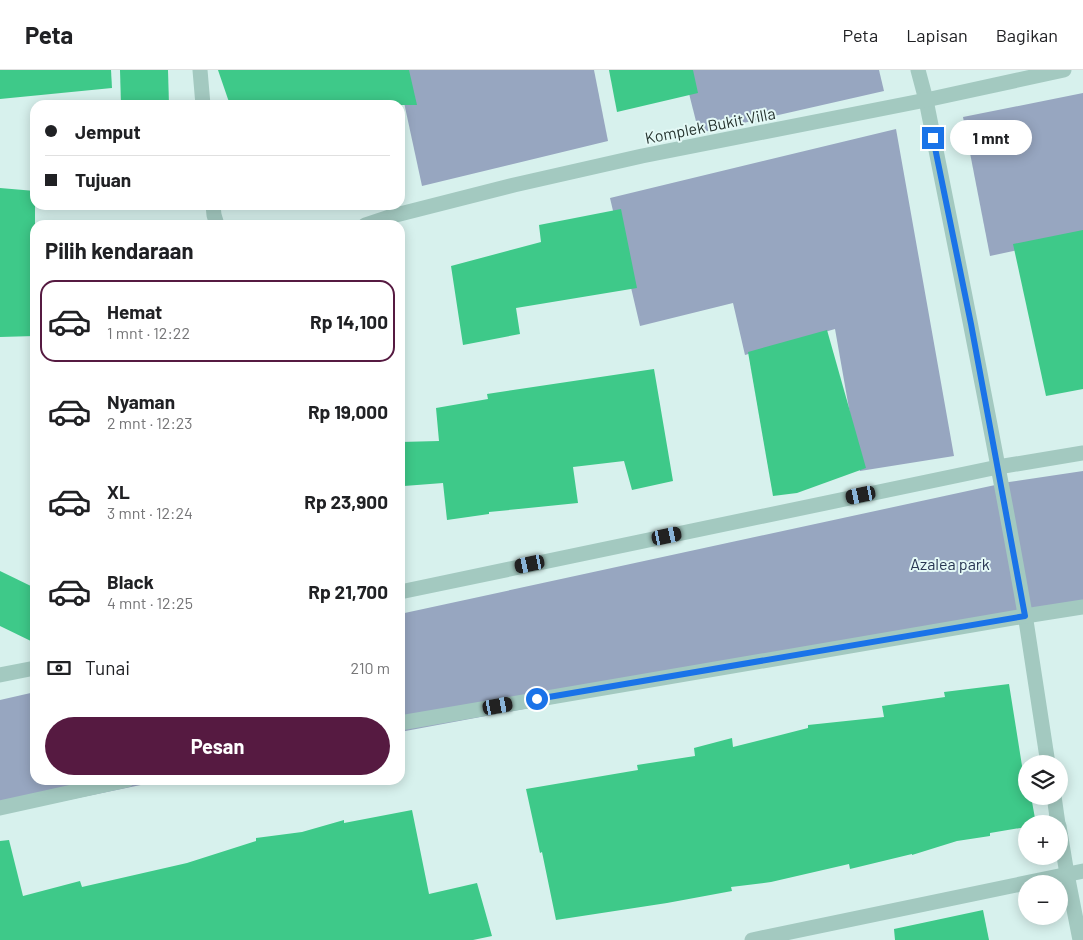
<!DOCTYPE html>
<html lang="id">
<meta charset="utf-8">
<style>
body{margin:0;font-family:Barlow,sans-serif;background:#f6f6f6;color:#202124;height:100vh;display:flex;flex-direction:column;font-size:19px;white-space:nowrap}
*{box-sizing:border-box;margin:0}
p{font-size:16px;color:#757577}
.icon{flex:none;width:28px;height:28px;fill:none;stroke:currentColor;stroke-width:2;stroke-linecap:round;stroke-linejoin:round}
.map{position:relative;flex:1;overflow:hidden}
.details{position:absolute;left:30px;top:150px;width:375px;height:565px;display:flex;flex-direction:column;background:#fff;border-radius:15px;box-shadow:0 2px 12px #0003}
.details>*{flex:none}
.guide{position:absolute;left:30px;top:30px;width:375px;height:110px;border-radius:15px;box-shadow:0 2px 12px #0003;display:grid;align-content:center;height:110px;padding:0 15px;background:#fff}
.fabs{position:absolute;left:1018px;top:685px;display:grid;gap:10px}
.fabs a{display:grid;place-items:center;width:50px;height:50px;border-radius:50%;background:#fff;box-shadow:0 2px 12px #0003;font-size:25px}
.end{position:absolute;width:22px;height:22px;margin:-11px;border:6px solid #1a73e8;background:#fff;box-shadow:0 0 0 2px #fff}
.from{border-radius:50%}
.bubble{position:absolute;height:35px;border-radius:18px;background:#fff;box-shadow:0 2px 12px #0003;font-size:16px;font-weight:700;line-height:35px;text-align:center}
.car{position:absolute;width:15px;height:30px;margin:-15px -8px;border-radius:6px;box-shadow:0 0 4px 1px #0007;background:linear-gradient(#222 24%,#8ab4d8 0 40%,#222 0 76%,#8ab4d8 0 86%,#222 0)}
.guide b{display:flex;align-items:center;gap:18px;height:48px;font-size:19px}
.guide b+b{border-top:1px solid #e0e0e0}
.guide i{width:12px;height:12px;background:#202124}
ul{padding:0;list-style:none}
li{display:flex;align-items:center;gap:15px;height:82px;margin:0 10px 8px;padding:0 5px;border:2px solid transparent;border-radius:15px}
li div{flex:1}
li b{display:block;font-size:19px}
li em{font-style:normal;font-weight:700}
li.on{border-color:#561a41}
li>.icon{width:45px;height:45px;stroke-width:1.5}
h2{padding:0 15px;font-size:22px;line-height:60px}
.pay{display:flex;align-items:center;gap:12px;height:55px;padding:0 15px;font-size:19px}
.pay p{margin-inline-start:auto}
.action{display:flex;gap:10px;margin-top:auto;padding:10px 15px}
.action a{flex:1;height:58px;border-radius:30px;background:#561a41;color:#fff;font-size:20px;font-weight:700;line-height:58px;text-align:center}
header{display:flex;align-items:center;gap:30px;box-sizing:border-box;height:70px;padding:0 25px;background:#fff;border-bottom:1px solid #e0e0e0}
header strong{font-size:24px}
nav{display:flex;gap:28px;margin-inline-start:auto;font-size:18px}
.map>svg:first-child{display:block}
.green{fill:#97a6c0}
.building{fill:#3ec989}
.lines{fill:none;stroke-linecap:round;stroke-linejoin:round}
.street{stroke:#a3c9c0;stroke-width:15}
.route{stroke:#1a73e8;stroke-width:6}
.labels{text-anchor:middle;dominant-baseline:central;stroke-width:4;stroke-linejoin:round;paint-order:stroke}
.street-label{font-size:16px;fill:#26342f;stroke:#e4f9f6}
.park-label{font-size:16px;fill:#293753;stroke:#e4f9f6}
</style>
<header>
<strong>Peta</strong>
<nav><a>Peta</a><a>Lapisan</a><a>Bagikan</a></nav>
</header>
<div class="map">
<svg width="1083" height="870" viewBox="0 0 1083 870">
<rect width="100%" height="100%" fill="#d7f1ed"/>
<g class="green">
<path d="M397,0h197l14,71 -186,45z"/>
<path d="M683,0h196l5,21 -185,42z"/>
<path d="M1083,23v143l-93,20 -27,-139z"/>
<path d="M896,59l58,327 -94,15 -25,-142 -90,26 -12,-52 -93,23 -30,-128z"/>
<path d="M1083,401v134l-683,127v-118l609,-132z"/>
<path d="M35,622v88h130l-165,34v-114z"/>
</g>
<g class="building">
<path d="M0,0h111l1,18 -112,11z"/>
<path d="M120,0h48l1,35h-48z"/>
<path d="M218,0h191l8,35h-187z"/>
<path d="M609,0h84l5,23 -81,19z"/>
<path d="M0,118l35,3v145l-35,1z"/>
<path d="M621,139l16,79 -121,20 4,26 -57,11 -12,-79 90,-24 -2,-17z"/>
<path d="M1083,160v159l-37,7 -33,-152z"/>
<path d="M827,260l39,138 -69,25 -24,3 -25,-144z"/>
<path d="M654,299l19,112 -41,9 -8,-29 -51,6 5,36 -89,9v2l-42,6 -4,-37 -39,3 -4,-44 39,-1 -3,-33 52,-9 -1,-5z"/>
<path d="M0,501l35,17v55l-35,-17z"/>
<path d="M1009,614l14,88 3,-1v25h5l5,28h-10v3l-36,6v3l-33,5 -45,14v-1l-62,15 -1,-5 -78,18 -40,5 1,4 -65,12 -111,17 -14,-68 -2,1 -14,-64 112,-19 -1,-5 58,-9 -1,-8 38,-10 1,9 75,-19v-3l76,-8 -2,-11 63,-9 -1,-5z"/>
<path d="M412,740l17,84 48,-11 15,53 -19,4h-473v-99l9,-1 14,56 57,-15 2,6 105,-24 69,-22v-3l46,-6 42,-12v3z"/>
<path d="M983,840l6,30h-94l-1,-11z"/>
</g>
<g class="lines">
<g class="street">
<path d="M200,0l3,35"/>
<path d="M918,0l8,30c34,171 69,342 99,514 8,50 15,100 23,150"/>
<path d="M213,135l1,10 3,10"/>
<path d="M365,155l27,-9 122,-31 128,-29 284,-56 138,-30"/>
<path d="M400,522l598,-125 85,-14"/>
<path d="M0,605l35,-7"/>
<path d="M400,653l625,-107 58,-9"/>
<path d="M1054,726l4,28"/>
<path d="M0,738l127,-28"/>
<path d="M1059,756l8,48 13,66"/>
<path d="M752,870l331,-69"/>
</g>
</g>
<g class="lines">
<path class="route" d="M537,629l488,-83 -54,-292 -38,-186"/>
</g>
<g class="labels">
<g class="street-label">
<text transform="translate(710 55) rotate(-11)">Komplek Bukit Villa</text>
</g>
<g class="park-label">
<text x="950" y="493">Azalea park</text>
</g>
</g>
</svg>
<div class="fabs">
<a><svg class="icon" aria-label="layers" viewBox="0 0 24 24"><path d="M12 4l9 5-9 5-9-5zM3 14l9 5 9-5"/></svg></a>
<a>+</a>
<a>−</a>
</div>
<i class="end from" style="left:537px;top:629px"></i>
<i class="end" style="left:933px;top:68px"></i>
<div class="bubble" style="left:950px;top:50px;width:82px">1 mnt</div>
<i class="car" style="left:861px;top:425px;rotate:258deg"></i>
<i class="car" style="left:667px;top:466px;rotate:78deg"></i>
<i class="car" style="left:530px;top:494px;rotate:258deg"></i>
<i class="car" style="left:498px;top:636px;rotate:80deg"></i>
<div class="guide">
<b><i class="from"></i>Jemput</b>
<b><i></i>Tujuan</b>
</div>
<section class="details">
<h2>Pilih kendaraan</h2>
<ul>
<li class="on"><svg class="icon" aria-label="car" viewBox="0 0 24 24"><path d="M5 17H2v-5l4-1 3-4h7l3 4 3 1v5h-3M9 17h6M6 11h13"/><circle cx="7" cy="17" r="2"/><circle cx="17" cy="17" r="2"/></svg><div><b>Hemat</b><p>1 mnt · 12:22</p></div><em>Rp 14,100</em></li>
<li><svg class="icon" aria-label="car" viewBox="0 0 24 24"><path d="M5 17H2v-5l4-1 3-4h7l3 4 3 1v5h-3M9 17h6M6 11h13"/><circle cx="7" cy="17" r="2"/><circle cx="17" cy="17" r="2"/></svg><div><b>Nyaman</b><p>2 mnt · 12:23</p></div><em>Rp 19,000</em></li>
<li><svg class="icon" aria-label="car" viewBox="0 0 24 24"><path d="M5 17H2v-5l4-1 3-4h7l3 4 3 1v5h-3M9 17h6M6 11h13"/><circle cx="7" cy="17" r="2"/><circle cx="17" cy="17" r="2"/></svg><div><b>XL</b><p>3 mnt · 12:24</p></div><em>Rp 23,900</em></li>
<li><svg class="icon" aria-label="car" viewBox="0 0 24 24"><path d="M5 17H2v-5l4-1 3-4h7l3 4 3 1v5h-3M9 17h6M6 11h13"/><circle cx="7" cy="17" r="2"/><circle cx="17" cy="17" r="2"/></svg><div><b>Black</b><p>4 mnt · 12:25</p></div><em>Rp 21,700</em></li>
</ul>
<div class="pay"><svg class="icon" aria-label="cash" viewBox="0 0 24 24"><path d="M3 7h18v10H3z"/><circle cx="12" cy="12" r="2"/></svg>Tunai<p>210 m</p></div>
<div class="action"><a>Pesan</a></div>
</section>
</div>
